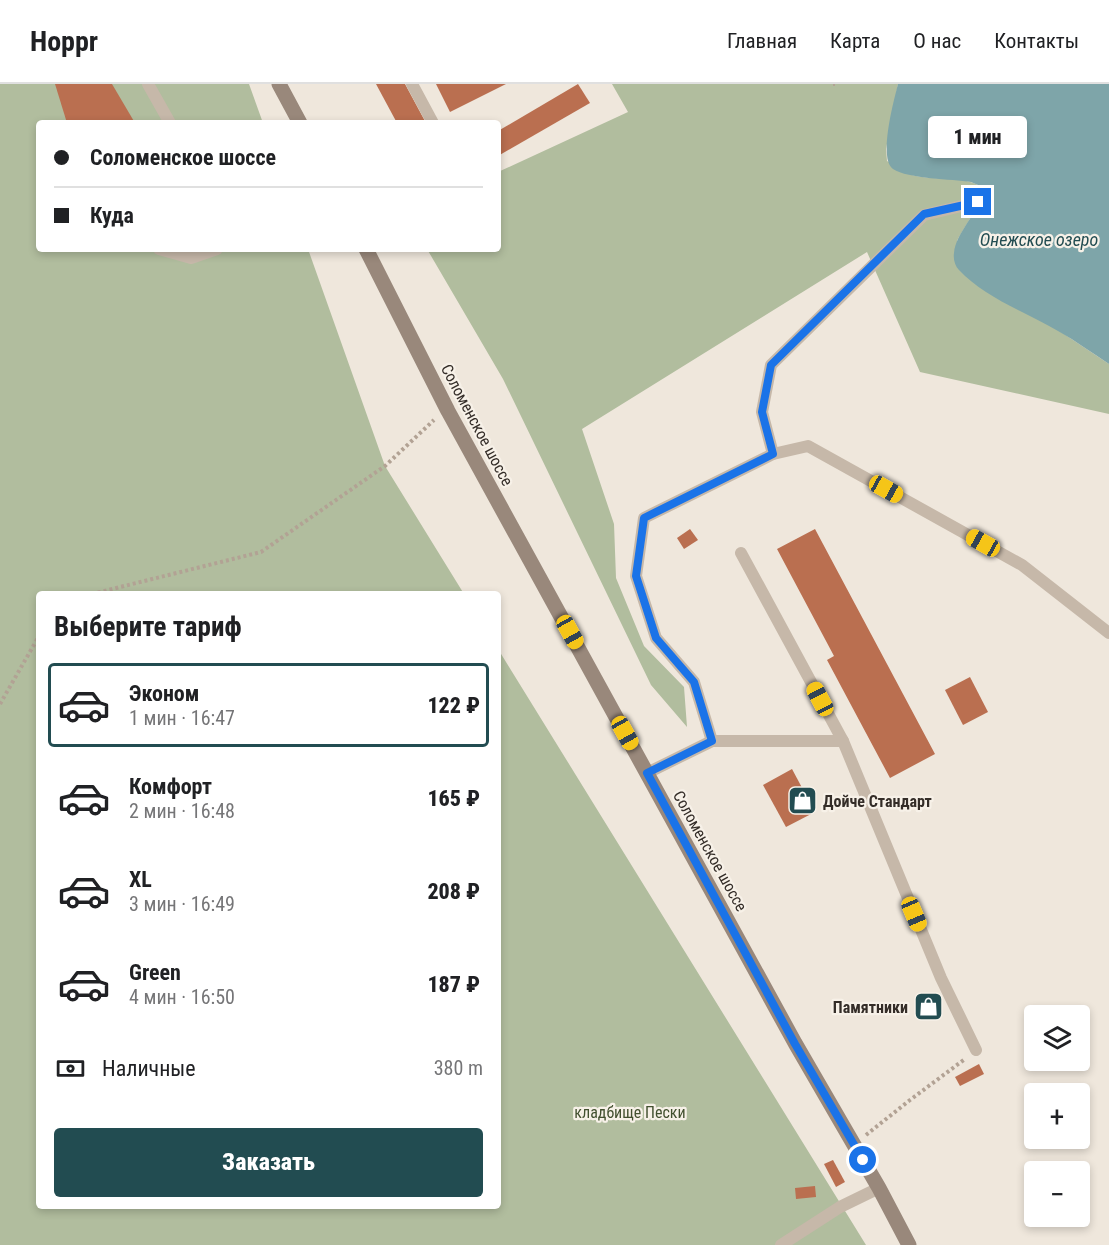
<!DOCTYPE html>
<html lang="ru">
<meta charset="utf-8">
<style>
body{margin:0;font-family:"Roboto Condensed",sans-serif;background:#f6f6f6;color:#202124;height:100vh;display:flex;flex-direction:column;font-size:22px;white-space:nowrap}
*{box-sizing:border-box;margin:0}
p{font-size:20px;color:#757577}
.icon{flex:none;width:33px;height:33px;fill:none;stroke:currentColor;stroke-width:2;stroke-linecap:round;stroke-linejoin:round}
.map{position:relative;flex:1;overflow:hidden}
.panel{position:absolute;left:36px;top:507px;width:465px;height:618px;display:flex;flex-direction:column;background:#fff;border-radius:6px;box-shadow:0 3px 9px #0003}
.panel>*{flex:none}
.top-card{position:absolute;left:36px;top:36px;width:465px;height:132px;border-radius:6px;box-shadow:0 3px 9px #0003;display:grid;align-content:center;height:132px;padding:0 18px;background:#fff}
.controls{position:absolute;left:1024px;top:921px;display:grid;gap:12px}
.controls a{display:grid;place-items:center;width:66px;height:66px;border-radius:6px;background:#fff;box-shadow:0 3px 9px #0003;font-size:30px}
.end{position:absolute;width:27px;height:27px;margin:-14px;border:8px solid #1a73e8;background:#fff;box-shadow:0 0 0 3px #fff}
.from{border-radius:50%}
.bubble{position:absolute;height:42px;border-radius:6px;background:#fff;box-shadow:0 3px 9px #0003;font-size:20px;font-weight:800;line-height:42px;text-align:center}
.car{position:absolute;width:18px;height:36px;margin:-18px -9px;border-radius:8px;box-shadow:0 0 4px 2px #0007;background:linear-gradient(#f5c518 24%,#345 0 40%,#f5c518 0 76%,#345 0 86%,#f5c518 0)}
.top-card b{display:flex;align-items:center;gap:21px;height:57px;font-size:22px}
.top-card b+b{border-top:2px solid #e0e0e0}
.top-card i{width:15px;height:15px;background:#202124}
ul{padding:0;list-style:none}
li{display:flex;align-items:center;gap:18px;height:84px;margin:0 12px 9px;padding:0 6px;border:3px solid transparent;border-radius:6px}
li div{flex:1}
li b{display:block;font-size:22px}
li em{font-style:normal;font-weight:800}
li.active{border-color:#224c51}
li>.icon{width:54px;height:54px;stroke-width:1.5}
h2{padding:0 18px;font-size:27px;line-height:72px}
.pay{display:flex;align-items:center;gap:15px;height:66px;padding:0 18px;font-size:22px}
.pay p{margin-inline-start:auto}
.primary-button{display:flex;gap:12px;margin-top:auto;padding:12px 18px}
.primary-button a{flex:1;height:69px;border-radius:6px;background:#224c51;color:#fff;font-size:24px;font-weight:800;line-height:69px;text-align:center}
header{display:flex;align-items:center;gap:36px;box-sizing:border-box;height:84px;padding:0 30px;background:#fff;border-bottom:2px solid #e0e0e0}
header strong{font-size:28px}
nav{display:flex;gap:33px;margin-inline-start:auto;font-size:21px}
.map>svg:first-child{display:block}
.green{fill:#b1bd9e}
.water{fill:#7ea5a9}
.building{fill:#ba6f50}
.lines{fill:none;stroke-linecap:round;stroke-linejoin:round}
.path{stroke:#b2a294;stroke-width:4;stroke-dasharray:3 3;stroke-linecap:butt}
.service{stroke:#c6b8a9;stroke-width:12}
.secondary{stroke:#99887b;stroke-width:15}
.route{stroke:#1a73e8;stroke-width:8}
.labels{text-anchor:middle;dominant-baseline:central;stroke-width:4.5;stroke-linejoin:round;paint-order:stroke}
.street-label{font-size:16px;fill:#342d28;stroke:#f7f1e8}
.poi-label{font-size:16px;font-weight:bold;fill:#342d28;stroke:#f7f1e8;text-anchor:start}
.park-label{font-size:16px;fill:#42502f;stroke:#f7f1e8}
.water-label{font-size:18px;font-style:italic;fill:#224c51;stroke:#f7f1e8}
</style>
<header>
<strong>Hoppr</strong>
<nav><a>Главная</a><a>Карта</a><a>О нас</a><a>Контакты</a></nav>
</header>
<div class="map">
<svg width="1109" height="1161" viewBox="0 0 1109 1161">
<rect width="100%" height="100%" fill="#efe7dc"/>
<g class="green">
<path d="M0,0h249l14,39h-224v126h269l77,217 79,128h-425v612h459v-557l368,596h-866z"/>
<path d="M612,0h286l-12,65 1,12c8,4 17,11 25,14 21,6 46,0 66,10 6,18 -13,40 -21,56l104,91 48,32v50l-189,-42 -53,-120 -285,177 32,95 2,54 28,68 40,41 3,40 -36,-42 -148,-306 -76,-130h71v-77l130,-60z"/>
</g>
<path class="water" d="M898,0h211v280c-17,-11 -33,-23 -51,-33 -31,-18 -74,-34 -99,-61 -4,-4 -6,-11 -5,-17 2,-24 32,-44 24,-68l-7,-3c-19,-3 -63,-3 -78,-13 -15,-10 1,-69 5,-85z"/>
<g class="building">
<path d="M55,0h57l23,39h-68z"/>
<path d="M376,0h29l21,39h-29z"/>
<path d="M436,0h70l-56,28z"/>
<path d="M578,0l12,19 -92,53v-25z"/>
<path d="M690,445l8,11 -14,9 -7,-11z"/>
<path d="M815,445l120,225 -45,24 -63,-118 7,-4 -57,-107z"/>
<path d="M970,593l18,35 -25,13 -18,-35z"/>
<path d="M792,685l23,43 -29,15 -23,-42z"/>
<path d="M932,911l8,16 -13,7 -9,-15z"/>
<path d="M979,980l5,10 -24,12 -5,-9z"/>
<path d="M833,1076l12,22 -9,5 -12,-23z"/>
<path d="M815,1102l1,11 -20,2 -1,-11z"/>
</g>
<g class="lines">
<g class="path">
<path d="M833,0h2"/>
<path d="M92,510l169,-42 124,-86 49,-46"/>
<path d="M0,620l39,-68"/>
<path d="M866,1051l44,-35 55,-41"/>
</g>
<g class="service">
<path d="M148,0l22,39"/>
<path d="M412,0l21,39"/>
<path d="M159,165l32,9 26,-9"/>
<path d="M773,370l-11,-42 9,-47 153,-150 54,-13"/>
<path d="M741,469l102,188"/>
<path d="M712,657l-18,-59 -38,-44 -20,-62 8,-58 129,-64 35,-8 214,119 87,68"/>
<path d="M647,689l65,-32h131l98,237 35,72"/>
<path d="M781,1161l59,-38 39,-19"/>
</g>
<g class="secondary">
<path d="M279,0l21,39"/>
<path d="M366,165l82,162 347,632 84,145 30,57"/>
</g>
</g>
<g class="lines">
<path class="route" d="M863,1076l-68,-116 -148,-271 65,-32 -18,-59 -38,-44 -20,-62 8,-58 129,-64 -11,-42 9,-47 153,-151 54,-12"/>
</g>
<defs>
<symbol id="shop-square" viewBox="-11 -11 22 22"><rect x="-9" y="-9" width="18" height="18" rx="4" fill="#224c51" stroke="#f7f1e8"/><path d="M-5-2.5h2.3a2.7 3.5 0 0 1 5.4 0H5L5.5 6h-11ZM-1.5-2.5h3a1.5 2.3 0 0 0-3 0Z" fill="#fff"/></symbol>
</defs>
<g fill-rule="evenodd">
<use href="#shop-square" x="786" y="700" width="33" height="33"/>
<use href="#shop-square" x="912" y="906" width="33" height="33"/>
</g>
<g class="labels">
<g class="street-label">
<text transform="translate(477 341) rotate(62)">Соломенское шоссе</text>
<text transform="translate(710 767) rotate(61)">Соломенское шоссе</text>
</g>
<g class="poi-label">
<text x="823" y="717">Дойче Стандарт</text>
<text x="908" y="923" text-anchor="end">Памятники</text>
</g>
<g class="park-label">
<text x="630" y="1028">кладбище Пески</text>
</g>
<g class="water-label">
<text x="1039" y="155">Онежское озеро</text>
</g>
</g>
</svg>
<div class="controls">
<a><svg class="icon" aria-label="layers" viewBox="0 0 24 24"><path d="M12 4l9 5-9 5-9-5zM3 14l9 5 9-5"/></svg></a>
<a>+</a>
<a>−</a>
</div>
<i class="end from" style="left:863px;top:1076px"></i>
<i class="end" style="left:978px;top:118px"></i>
<div class="bubble" style="left:928px;top:32px;width:99px">1 мин</div>
<i class="car" style="left:886px;top:405px;rotate:119deg"></i>
<i class="car" style="left:983px;top:459px;rotate:299deg"></i>
<i class="car" style="left:570px;top:548px;rotate:151deg"></i>
<i class="car" style="left:820px;top:615px;rotate:332deg"></i>
<i class="car" style="left:625px;top:649px;rotate:151deg"></i>
<i class="car" style="left:914px;top:830px;rotate:157deg"></i>
<div class="top-card">
<b><i class="from"></i>Соломенское шоссе</b>
<b><i></i>Куда</b>
</div>
<section class="panel">
<h2>Выберите тариф</h2>
<ul>
<li class="active"><svg class="icon" aria-label="car" viewBox="0 0 24 24"><path d="M5 17H2v-5l4-1 3-4h7l3 4 3 1v5h-3M9 17h6M6 11h13"/><circle cx="7" cy="17" r="2"/><circle cx="17" cy="17" r="2"/></svg><div><b>Эконом</b><p>1 мин · 16:47</p></div><em>122 ₽</em></li>
<li><svg class="icon" aria-label="car" viewBox="0 0 24 24"><path d="M5 17H2v-5l4-1 3-4h7l3 4 3 1v5h-3M9 17h6M6 11h13"/><circle cx="7" cy="17" r="2"/><circle cx="17" cy="17" r="2"/></svg><div><b>Комфорт</b><p>2 мин · 16:48</p></div><em>165 ₽</em></li>
<li><svg class="icon" aria-label="car" viewBox="0 0 24 24"><path d="M5 17H2v-5l4-1 3-4h7l3 4 3 1v5h-3M9 17h6M6 11h13"/><circle cx="7" cy="17" r="2"/><circle cx="17" cy="17" r="2"/></svg><div><b>XL</b><p>3 мин · 16:49</p></div><em>208 ₽</em></li>
<li><svg class="icon" aria-label="car" viewBox="0 0 24 24"><path d="M5 17H2v-5l4-1 3-4h7l3 4 3 1v5h-3M9 17h6M6 11h13"/><circle cx="7" cy="17" r="2"/><circle cx="17" cy="17" r="2"/></svg><div><b>Green</b><p>4 мин · 16:50</p></div><em>187 ₽</em></li>
</ul>
<div class="pay"><svg class="icon" aria-label="cash" viewBox="0 0 24 24"><path d="M3 7h18v10H3z"/><circle cx="12" cy="12" r="2"/></svg>Наличные<p>380 m</p></div>
<div class="primary-button"><a>Заказать</a></div>
</section>
</div>
